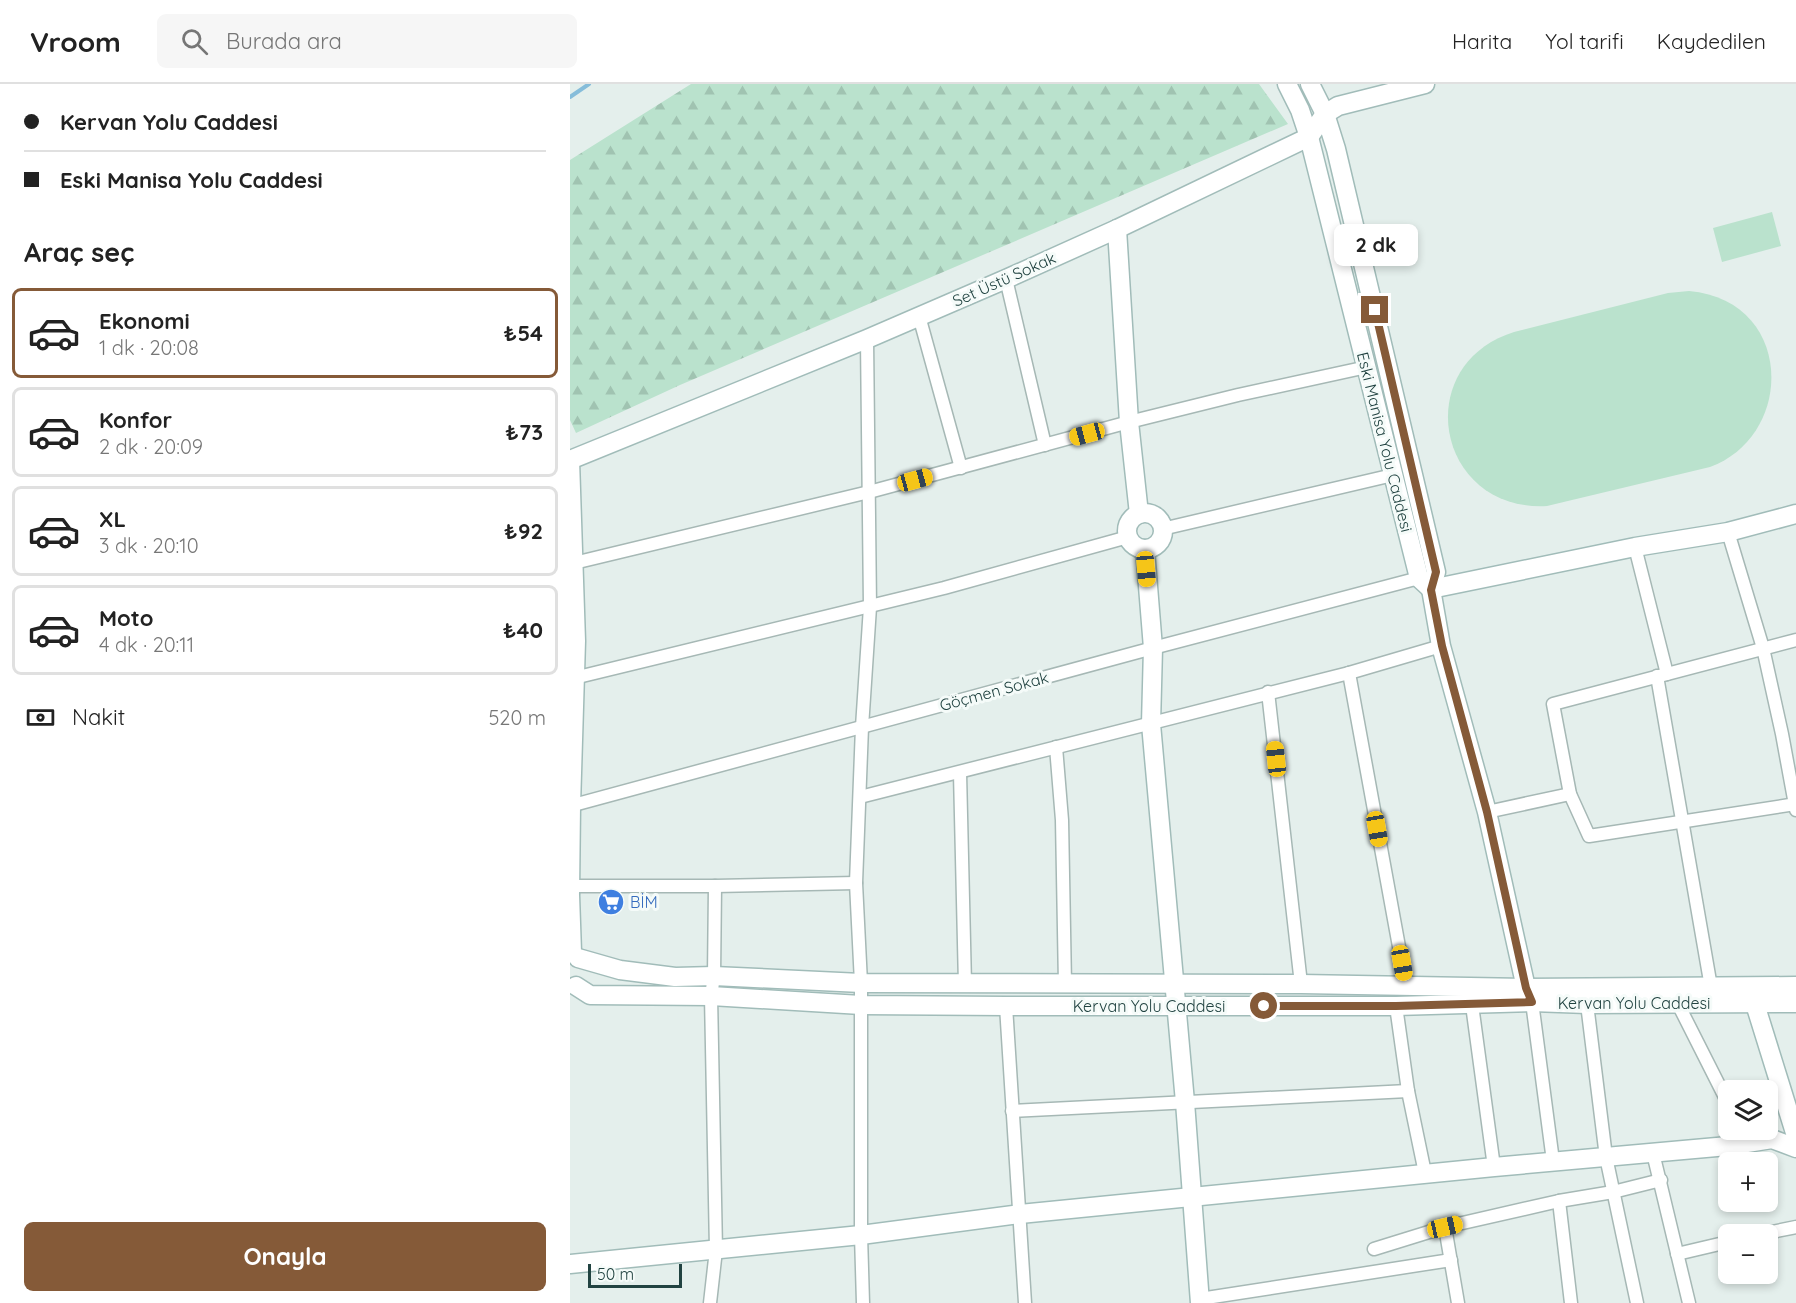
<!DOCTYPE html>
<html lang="tr">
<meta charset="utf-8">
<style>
body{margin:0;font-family:Quicksand,sans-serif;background:#f6f6f6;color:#222;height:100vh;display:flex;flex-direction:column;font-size:22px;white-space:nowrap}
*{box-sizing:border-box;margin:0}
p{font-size:20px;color:#767676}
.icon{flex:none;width:33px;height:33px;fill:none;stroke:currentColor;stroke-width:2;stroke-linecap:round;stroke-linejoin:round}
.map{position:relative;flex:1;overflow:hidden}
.details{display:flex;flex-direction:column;background:#fff;width:570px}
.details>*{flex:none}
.guide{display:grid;align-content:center;height:132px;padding:0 24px;background:#fff}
.tools{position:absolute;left:1148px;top:996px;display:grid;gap:12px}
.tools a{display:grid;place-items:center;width:60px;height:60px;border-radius:9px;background:#fff;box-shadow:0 3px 9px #0003;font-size:30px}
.scale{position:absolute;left:18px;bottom:15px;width:94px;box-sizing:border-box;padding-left:6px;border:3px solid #214341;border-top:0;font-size:16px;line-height:21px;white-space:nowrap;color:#214341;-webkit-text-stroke:4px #f5fbf9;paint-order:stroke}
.end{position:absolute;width:27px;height:27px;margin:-14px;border:8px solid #855a38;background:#fff;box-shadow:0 0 0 3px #fff}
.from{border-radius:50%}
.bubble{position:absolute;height:42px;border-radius:9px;background:#fff;box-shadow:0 3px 9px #0003;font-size:20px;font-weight:700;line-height:42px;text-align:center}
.car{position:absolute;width:18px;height:36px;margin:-18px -9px;border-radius:8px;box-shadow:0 0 4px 2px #0007;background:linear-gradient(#f5c518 24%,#345 0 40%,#f5c518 0 76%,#345 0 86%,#f5c518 0)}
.guide b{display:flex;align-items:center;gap:21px;height:57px;font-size:22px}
.guide b+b{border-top:2px solid #e0e0e0}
.guide i{width:15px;height:15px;background:#222}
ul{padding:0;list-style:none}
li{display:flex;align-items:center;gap:18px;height:90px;margin:0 12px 9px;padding:0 12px;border:3px solid #e0e0e0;border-radius:9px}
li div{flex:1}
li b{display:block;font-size:22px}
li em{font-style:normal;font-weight:700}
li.selected{border-color:#855a38}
li>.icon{width:54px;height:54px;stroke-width:1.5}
h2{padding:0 24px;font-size:27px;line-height:72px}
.pay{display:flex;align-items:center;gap:15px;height:66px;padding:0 24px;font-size:22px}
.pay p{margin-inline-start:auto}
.button{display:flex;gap:12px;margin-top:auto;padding:12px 24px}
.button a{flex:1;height:69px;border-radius:9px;background:#855a38;color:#fff;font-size:24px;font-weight:700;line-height:69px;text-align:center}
header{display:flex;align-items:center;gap:36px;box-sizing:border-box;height:84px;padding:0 30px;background:#fff;border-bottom:2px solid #e0e0e0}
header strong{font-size:28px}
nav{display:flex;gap:33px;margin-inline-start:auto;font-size:21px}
.search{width:420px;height:54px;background:#f6f6f6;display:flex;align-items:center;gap:15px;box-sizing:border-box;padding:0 21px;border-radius:9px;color:#767676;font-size:22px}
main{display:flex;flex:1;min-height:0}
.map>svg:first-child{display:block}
.forest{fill:url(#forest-firs)}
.pitch{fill:#bae2cd}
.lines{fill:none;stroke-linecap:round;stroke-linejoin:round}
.stream{stroke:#86bdda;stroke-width:4}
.street-casing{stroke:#a6b8b5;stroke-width:15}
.secondary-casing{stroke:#a1bcb9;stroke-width:21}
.street{stroke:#fff;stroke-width:12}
.secondary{stroke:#fff;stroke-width:18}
.route{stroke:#855a38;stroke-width:8}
.labels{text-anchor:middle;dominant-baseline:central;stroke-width:6;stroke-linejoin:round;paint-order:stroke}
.street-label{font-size:16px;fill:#214341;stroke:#f5fbf9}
.shop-label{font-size:16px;fill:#366cbe;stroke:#f5fbf9;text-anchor:start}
</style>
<header>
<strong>Vroom</strong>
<div class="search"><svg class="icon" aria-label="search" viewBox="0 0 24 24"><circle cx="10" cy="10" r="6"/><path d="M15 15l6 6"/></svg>Burada ara</div>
<nav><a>Harita</a><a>Yol tarifi</a><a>Kaydedilen</a></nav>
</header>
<main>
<section class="details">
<div class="guide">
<b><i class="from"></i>Kervan Yolu Caddesi</b>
<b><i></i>Eski Manisa Yolu Caddesi</b>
</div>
<h2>Araç seç</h2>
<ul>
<li class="selected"><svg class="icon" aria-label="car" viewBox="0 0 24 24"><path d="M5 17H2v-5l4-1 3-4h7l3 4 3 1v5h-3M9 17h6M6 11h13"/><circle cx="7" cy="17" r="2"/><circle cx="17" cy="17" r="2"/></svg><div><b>Ekonomi</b><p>1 dk · 20:08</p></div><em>₺54</em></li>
<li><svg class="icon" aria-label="car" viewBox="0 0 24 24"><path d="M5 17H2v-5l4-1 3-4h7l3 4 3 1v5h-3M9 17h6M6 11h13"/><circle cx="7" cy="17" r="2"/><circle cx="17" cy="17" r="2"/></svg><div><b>Konfor</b><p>2 dk · 20:09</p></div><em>₺73</em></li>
<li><svg class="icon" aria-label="car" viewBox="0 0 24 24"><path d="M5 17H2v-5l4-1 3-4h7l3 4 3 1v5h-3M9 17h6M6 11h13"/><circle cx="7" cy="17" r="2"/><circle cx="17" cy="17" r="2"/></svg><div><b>XL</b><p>3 dk · 20:10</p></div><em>₺92</em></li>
<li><svg class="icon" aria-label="car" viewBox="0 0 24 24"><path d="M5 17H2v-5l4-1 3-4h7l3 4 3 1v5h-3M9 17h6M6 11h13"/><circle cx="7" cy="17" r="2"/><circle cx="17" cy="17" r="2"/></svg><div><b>Moto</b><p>4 dk · 20:11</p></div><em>₺40</em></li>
</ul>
<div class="pay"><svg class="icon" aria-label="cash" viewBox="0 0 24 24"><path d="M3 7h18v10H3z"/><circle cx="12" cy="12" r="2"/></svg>Nakit<p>520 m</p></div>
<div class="button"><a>Onayla</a></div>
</section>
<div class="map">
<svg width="1226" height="1219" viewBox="0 0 1226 1219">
<defs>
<pattern id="forest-firs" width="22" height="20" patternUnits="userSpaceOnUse" patternTransform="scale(1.5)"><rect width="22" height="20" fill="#bae2cd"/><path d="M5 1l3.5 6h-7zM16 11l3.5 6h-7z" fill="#a0c3b1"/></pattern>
</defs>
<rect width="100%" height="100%" fill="#e4efec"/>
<path class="forest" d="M121,0h568l29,40 -608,261 -104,48 -6,-13v-260z"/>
<g class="pitch">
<path d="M1202,128l9,34 -59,16 -9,-34z"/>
<path d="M1119,207c105,9 107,144 21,176l-163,39c-111,6 -138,-141 -33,-174l154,-39z"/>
</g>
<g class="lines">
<path class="stream" d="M0,13l19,-13"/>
<defs>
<g id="street">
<path d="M436,195l39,166"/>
<path d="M349,232l42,152"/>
<path d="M592,445l231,-54"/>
<path d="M1158,448l35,116 19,86 14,76"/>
<path d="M1065,463l32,127"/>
<path d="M4,479l295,-71 260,-70 109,-27 129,-28"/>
<path d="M1226,556l-243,64 17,90 19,42 207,-32"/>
<path d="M779,589l57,312"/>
<path d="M1087,592l54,311"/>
<path d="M4,594l370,-90 184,-51"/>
<path d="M698,608l33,292"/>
<path d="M486,663l6,73 3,165"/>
<path d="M390,689l5,212"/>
<path d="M290,713l489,-124 92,-27"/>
<path d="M0,722l583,-158 266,-70"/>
<path d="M917,728l83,-18"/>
<path d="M0,802h145l141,-3"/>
<path d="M962,918l21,159"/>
<path d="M1017,920l19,153 31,146"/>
<path d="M1108,920l50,99"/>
<path d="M902,921l22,162"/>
<path d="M436,922l19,297"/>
<path d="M826,922l12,85 17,82"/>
<path d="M442,1027l396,-20"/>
<path d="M1182,1046l19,8"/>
<path d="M1083,1069l36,150"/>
<path d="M989,1117l12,102"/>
<path d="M875,1143l114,-26 54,-9 48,-12"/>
<path d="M1192,1150l34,-7"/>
<path d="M804,1165l71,-22 13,76"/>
<path d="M1107,1170l51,-12"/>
<path d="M630,1215l251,-39"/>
<path d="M140,1219l6,-53 -5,-254 3,-20 1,-90"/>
<path d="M293,1219l-2,-68v-252l-5,-100 6,-156 8,-120 -3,-268"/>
</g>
<g id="secondary">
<path d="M717,0l13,26 9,27 110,441 12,11"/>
<path d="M740,0l15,30 11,35 100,423 -5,17 10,57 46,166 39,176 3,10"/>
<path d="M547,145l12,193 10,92"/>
<circle cx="575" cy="447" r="18"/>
<path d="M575,465l8,99 -2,76 34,378 15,201"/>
<path d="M861,505l204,-42 93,-15 68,-18"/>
<path d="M0,809l1,-87 5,-165 -6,-181 297,-121 139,-60 111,-50 192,-92 16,-23 13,-8 87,-22"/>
<path d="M0,811l2,57"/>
<path d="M8,874l42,12 55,7 39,-1 147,7 440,1 225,4 270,-2"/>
<path d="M6,902l14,9 121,1 150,9 145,1h390l136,-4 55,2 209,-1"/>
<path d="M1184,908l1,12 41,132"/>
<path d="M0,1180l291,-29 159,-21 474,-47 234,-21 44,-7 24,9"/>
</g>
</defs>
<use href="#street" class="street-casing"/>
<use href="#secondary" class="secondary-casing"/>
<use href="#street" class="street"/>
<use href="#secondary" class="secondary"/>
</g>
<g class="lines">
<path class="route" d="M694,922h132l136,-4 -6,-14 -39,-176 -45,-166 -11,-56 5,-18 -61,-262"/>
</g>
<defs>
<symbol id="supermarket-disc" viewBox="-11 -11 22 22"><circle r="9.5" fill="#3f7fe0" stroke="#f5fbf9"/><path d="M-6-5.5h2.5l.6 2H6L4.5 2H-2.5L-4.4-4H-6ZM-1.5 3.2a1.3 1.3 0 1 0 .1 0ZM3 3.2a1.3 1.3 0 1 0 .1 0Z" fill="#fff"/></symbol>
</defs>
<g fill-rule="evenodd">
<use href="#supermarket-disc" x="26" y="803" width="30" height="30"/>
</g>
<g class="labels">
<g class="street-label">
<text transform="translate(434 195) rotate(-24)">Set Üstü Sokak</text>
<text transform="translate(815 358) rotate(76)">Eski Manisa Yolu Caddesi</text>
<text transform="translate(424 607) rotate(-15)">Göçmen Sokak</text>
<text x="1064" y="919">Kervan Yolu Caddesi</text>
<text x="579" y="922">Kervan Yolu Caddesi</text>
</g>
<g class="shop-label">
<text x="60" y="818">BİM</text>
</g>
</g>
</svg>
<div class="tools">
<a><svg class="icon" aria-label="layers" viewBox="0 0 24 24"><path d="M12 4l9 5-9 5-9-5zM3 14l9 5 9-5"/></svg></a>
<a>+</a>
<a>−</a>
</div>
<div class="scale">50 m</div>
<i class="end from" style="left:694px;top:922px"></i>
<i class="end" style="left:805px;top:226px"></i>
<div class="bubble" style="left:764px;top:140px;width:84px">2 dk</div>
<i class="car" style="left:517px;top:350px;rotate:255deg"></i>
<i class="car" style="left:345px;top:396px;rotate:75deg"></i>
<i class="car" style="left:576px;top:485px;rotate:175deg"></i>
<i class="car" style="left:706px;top:675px;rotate:354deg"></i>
<i class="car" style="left:807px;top:745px;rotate:170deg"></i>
<i class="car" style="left:832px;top:879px;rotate:170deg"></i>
<i class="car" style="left:875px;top:1143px;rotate:77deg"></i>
</div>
</main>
